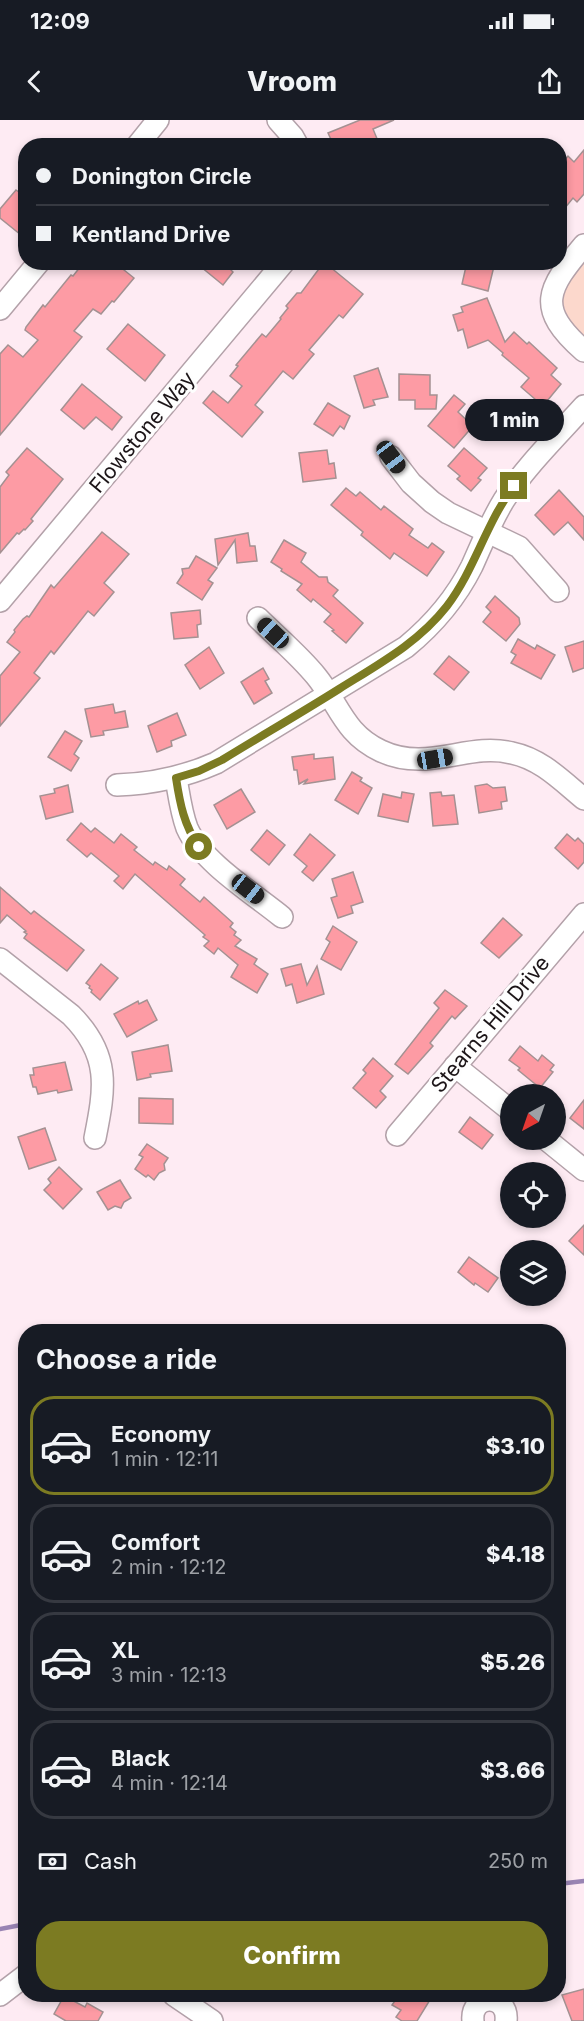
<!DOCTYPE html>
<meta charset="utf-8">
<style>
body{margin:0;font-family:Inter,sans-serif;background:#242831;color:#f1f3f6;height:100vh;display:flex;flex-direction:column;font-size:22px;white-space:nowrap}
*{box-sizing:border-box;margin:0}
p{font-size:20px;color:#9ea1a6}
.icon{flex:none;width:33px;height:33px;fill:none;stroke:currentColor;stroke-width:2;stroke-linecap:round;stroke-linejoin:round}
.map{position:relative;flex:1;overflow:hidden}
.drawer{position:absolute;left:18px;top:1204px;width:548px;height:678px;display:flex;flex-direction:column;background:#171b24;border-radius:24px;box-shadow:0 3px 9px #0003}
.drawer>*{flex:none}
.hud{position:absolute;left:18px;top:18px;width:549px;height:132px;border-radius:24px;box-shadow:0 3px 9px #0003;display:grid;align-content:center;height:132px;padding:0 18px;background:#171b24}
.needle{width:39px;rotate:220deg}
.buttons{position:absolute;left:500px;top:964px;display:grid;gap:12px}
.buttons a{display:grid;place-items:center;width:66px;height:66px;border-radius:50%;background:#171b24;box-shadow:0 3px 9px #0003;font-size:30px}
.end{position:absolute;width:27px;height:27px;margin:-14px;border:8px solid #7c7b22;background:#fff;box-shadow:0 0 0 3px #fff}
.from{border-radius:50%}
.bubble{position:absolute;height:42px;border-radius:21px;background:#171b24;box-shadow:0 3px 9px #0003;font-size:20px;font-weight:800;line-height:42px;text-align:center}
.car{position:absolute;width:18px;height:36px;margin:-18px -9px;border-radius:8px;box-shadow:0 0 4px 2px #0007;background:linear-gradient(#222 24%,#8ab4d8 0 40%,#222 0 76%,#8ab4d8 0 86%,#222 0)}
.hud b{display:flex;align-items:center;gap:21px;height:57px;font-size:22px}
.hud b+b{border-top:2px solid #363941}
.hud i{width:15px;height:15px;background:#f1f3f6}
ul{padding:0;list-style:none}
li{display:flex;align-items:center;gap:18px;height:99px;margin:0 12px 9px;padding:0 6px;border:3px solid #363941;border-radius:24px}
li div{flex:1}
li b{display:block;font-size:22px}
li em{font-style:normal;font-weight:800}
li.selected{border-color:#7c7b22}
li>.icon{width:54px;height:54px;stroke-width:1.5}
h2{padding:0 18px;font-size:27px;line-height:72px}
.pay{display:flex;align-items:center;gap:15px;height:66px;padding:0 18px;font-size:22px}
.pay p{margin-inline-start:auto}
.action{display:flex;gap:12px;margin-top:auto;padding:12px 18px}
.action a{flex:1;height:69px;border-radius:24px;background:#7c7b22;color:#fff;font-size:24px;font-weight:800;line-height:69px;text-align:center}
.status{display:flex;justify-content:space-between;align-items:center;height:42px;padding:0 30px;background:#171b24;direction:ltr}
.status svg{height:16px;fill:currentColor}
header{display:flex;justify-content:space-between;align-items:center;height:78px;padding:0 18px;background:#171b24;font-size:27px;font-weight:800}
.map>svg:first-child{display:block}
.green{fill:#fcd8cc}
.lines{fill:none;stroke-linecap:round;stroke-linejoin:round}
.stream{stroke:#9984b3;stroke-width:4.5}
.building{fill:#fd9ba4;stroke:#a49192;stroke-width:1.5}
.minor-casing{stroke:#b3a1a9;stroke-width:24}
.minor{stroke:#fff;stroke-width:21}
.route{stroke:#7c7b22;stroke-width:8}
.labels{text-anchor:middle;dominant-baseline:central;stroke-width:6;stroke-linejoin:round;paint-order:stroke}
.street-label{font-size:21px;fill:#1c1518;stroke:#fefefe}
</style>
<div class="status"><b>12:09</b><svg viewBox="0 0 49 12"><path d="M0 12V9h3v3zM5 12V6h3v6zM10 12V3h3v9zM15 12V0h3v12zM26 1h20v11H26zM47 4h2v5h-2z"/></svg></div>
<header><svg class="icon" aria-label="back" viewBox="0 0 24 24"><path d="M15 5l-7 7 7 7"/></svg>Vroom<svg class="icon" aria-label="share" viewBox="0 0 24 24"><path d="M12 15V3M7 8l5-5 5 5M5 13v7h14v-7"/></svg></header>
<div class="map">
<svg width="584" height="1901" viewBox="0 0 584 1901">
<rect width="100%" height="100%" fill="#feebf3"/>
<path class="green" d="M584,143v72c-13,-11 -28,-31 -18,-50 4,-8 12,-15 18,-22z"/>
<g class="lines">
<g class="stream">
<path d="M558,1764l26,-3"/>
<path d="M0,1809l26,-5"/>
</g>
</g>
<g class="building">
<path d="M360,0h34l-21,9 7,17h-46l-6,-13z"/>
<path d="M584,30v44l-7,8 -4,-4 -13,16v-48l8,-10 6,6z"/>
<path d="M16,70l10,7v42l-26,-21v-9z"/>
<path d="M84,142h30l20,16 -20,24 -2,-1 -11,13 -8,-5 -19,22 8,6 -82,98v-81l8,-9 15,12 15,-17 -13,-10 1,-3 17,-22 2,2 26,-32 2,1z"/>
<path d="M195,142h40l-5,7 3,3 -10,13z"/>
<path d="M324,142l39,32 -20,24 -4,-3 -30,35 5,4 -21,25 -10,-8 -28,34 8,7 -21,25 -39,-34 10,-12 15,12 14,-17 -12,-10 8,-10 -2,-1 26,-31 4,3 15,-18 -1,-1 8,-10 -2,-2 11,-13h4z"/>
<path d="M467,142h28l-7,29 -26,-7z"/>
<path d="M487,178l18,44 9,-10 13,12 2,-2 28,26 -6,7 10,9 -18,22 -22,-19 8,-9 -27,-23 1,-2 -15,-13 -20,8 -5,-19 -5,2 -5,-16 10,-3 -2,-5z"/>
<path d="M128,204l37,31 -20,26 -38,-32z"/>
<path d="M378,248l10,29 -15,3 2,5 -11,3 -10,-32z"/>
<path d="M399,254l31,1v20h7l-1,14h-21v-9h-16z"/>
<path d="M82,264l40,33 -10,13 -16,-13 -12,12 -23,-19z"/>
<path d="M454,275l11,9 -7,8 15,14 -19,22 -26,-22z"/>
<path d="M328,283l22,13 -6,13 -4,-3 -7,10 -19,-12z"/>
<path d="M27,328l36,31 -32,40 2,2 -8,9 -1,-1 -5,5 -2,-1 -17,20v-66l9,-12 -3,-3z"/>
<path d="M464,328l23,20 -9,10 3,2 -10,11 -14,-12 3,-3 -12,-10z"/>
<path d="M327,330l2,14 5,-1 2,15 -33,4 -4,-29z"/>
<path d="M346,368l10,8 4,-4 21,18 3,-4 29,23 -4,6 19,13 4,-5 12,9 -17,24 -33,-23 -4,6 -29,-24 2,-3 -32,-27z"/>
<path d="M559,370l25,27v23l-16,-18 -14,13 -19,-20z"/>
<path d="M102,412l27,22 -25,29 10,9 -20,24 -6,-5 -34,43 -3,-3 -17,22 6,5 -40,48v-50l20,-24 -13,-10 8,-10 -1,-2 9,-11 4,-3 2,1 22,-32 3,3z"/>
<path d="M248,413l2,13h5l2,15 -20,2 -2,-23 -17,25 -3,-26z"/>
<path d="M284,420l22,13 -5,9 18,15h8l1,5 10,8 -5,6 30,27 -17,20 -14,-12 2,-1 -10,-8 7,-8 -18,-15 -2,3 -14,-12 5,-6 -21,-13 1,-2 -11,-7z"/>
<path d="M196,436l21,12 -9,12 5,3 -11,17 -25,-17 6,-9 -1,-5 7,-1z"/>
<path d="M495,476l24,22 1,6 -14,17 -23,-19 8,-10 -5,-5z"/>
<path d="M200,490l1,14 -4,1 1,12 -24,2 -3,-26z"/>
<path d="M518,519l17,10 2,-4 18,10 -14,24 -30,-16 5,-8 -5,-3z"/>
<path d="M584,521v27l-11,4 -8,-25z"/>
<path d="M209,527l15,26 -24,16 -15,-24z"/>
<path d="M449,536l20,16 -15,18 -20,-16z"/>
<path d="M263,548l6,11 -4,2 7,12 -18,11 -13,-22z"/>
<path d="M113,584l2,9 10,-2 3,16 -25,4 1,4 -13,2 -6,-28z"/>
<path d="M177,593l9,22 -15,6 1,5 -15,6 -9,-26z"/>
<path d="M65,611l17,10 -8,13 5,4 -8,13 -23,-14z"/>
<path d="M314,634v5l19,-2 2,22 -31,5 4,-5 -9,5 -2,-14h-3l-2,-13z"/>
<path d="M352,652l10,6 -2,3 12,7 -14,26 -23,-14z"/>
<path d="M487,664l6,4 12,-1 2,14 -6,1 1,7 -23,4 -4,-27z"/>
<path d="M68,665l5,27 -27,7 -6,-23 15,-3 -1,-4z"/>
<path d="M241,669l14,23 -28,17 -13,-24z"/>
<path d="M402,672l12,2 -6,28 -30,-6 5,-22 18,4z"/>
<path d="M441,672l1,4 12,-1 4,29 -25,2 -3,-33z"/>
<path d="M81,703l10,9 4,-4 19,15 7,-9 16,13 -3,3 19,15 2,-3 12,8 2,-4 16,13 -5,6 20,17 4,-5 29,26 -3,4 6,5 -2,3 7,5 -6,6 22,13 -3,5 14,10 -11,19 -26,-16 7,-12 -20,-17 -4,6 -10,-8 5,-5 -6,-4 2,-2 -70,-61 -12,15 -9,-8 5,-5 -28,-23 -4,4 -20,-17z"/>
<path d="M267,710l18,15 -16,20 -18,-15z"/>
<path d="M310,714l25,21 -22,26 -11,-9 5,-6 -13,-11z"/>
<path d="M567,714l8,7 3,-3 6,6v18l-6,7 -23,-21z"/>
<path d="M353,752l10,30 -12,4 2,7 -15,5 -7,-20 6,-2 -5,-17z"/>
<path d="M0,767l31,27 3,-3 50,39 -17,21 -43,-33 3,-4 -3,-2 2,-1 -19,-16 -7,8z"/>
<path d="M503,798l19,17 -23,23 -18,-15z"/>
<path d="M333,806l24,16 -16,28 -20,-11 9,-17 -4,-3z"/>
<path d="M101,844l17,14 -18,22 -9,-8 1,-2 -3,-2 1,-2 -4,-3z"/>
<path d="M301,844l6,21 10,-19 7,28 -27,9 -5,-19 -6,2 -5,-17z"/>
<path d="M445,870l22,16 -12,13 -3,-3 -22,27 3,3 -25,28 -13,-10 44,-56 -5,-5z"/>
<path d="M147,880l10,20 -30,17 -13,-23 24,-13 1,3z"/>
<path d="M168,925l4,26 -22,3 1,3 -14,3 -5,-28z"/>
<path d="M520,926l18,15 4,-6 12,10 -4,5 3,2 -13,16 -22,-18 2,-2 -11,-8z"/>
<path d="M373,938l20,18 -13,15 6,6 -10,11 -23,-20 13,-15 -3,-3z"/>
<path d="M65,942l7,28 -14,3 -1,-3 -19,4 -2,-7h-3l-3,-12h4l-1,-7z"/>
<path d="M139,978l34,1v25l-34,-1z"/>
<path d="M584,980v29l-14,-11z"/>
<path d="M470,997l23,18 -11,14 -23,-17z"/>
<path d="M45,1008l11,32 -27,9 -11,-32z"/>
<path d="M147,1024l21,14 -4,6 1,6 -6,3 -5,7 -6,-5 -2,2 -11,-8 8,-12 -4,-2z"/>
<path d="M59,1047l23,22 -19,20 -19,-19 7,-7 -3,-4z"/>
<path d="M120,1060l11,18 -7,4 -3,6 -6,-2 -7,4 -11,-18z"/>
<path d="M584,1105v30l-15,-14z"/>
<path d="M469,1137l29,21 -10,14 -13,-9 -1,2 -16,-13z"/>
<path d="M584,1869v32h-12l-10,-26z"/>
<path d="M399,1875h34l-16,26h-15l-6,-4 5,-7 -9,-5z"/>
<path d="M64,1876l21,11 2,-4 16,9 -5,9h-32l-12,-7z"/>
</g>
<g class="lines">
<defs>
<g id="minor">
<path d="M278,0l15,17 5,9"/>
<path d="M137,26l21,-26"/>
<path d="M584,125c-37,44 -49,63 0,106"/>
<path d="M0,189l39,-47"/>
<path d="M391,337l20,26 21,19 16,11 71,34 39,44"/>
<path d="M0,481l284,-339"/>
<path d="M258,498c19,19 41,37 58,58 23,28 28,58 65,75 47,22 86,-9 131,2 29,6 49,27 72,46"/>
<path d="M176,658c3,17 5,34 11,50 15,34 67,66 95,89"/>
<path d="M117,665c36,-1 67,-8 99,-22l190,-116c28,-23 50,-49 66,-81 10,-22 19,-45 32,-66 22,-34 53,-64 80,-94"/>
<path d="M0,839l71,56c40,40 34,73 24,123"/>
<path d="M455,946l55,44"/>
<path d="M397,1015l187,-221"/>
<path d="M547,1020l37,30"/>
<path d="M0,1875l26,-20"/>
<path d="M174,1875l38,26"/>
<path d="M473,1901c-3,-28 36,-28 33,0"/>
</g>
</defs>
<use href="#minor" class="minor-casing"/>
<use href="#minor" class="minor"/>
</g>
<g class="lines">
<path class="route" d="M199,727c-15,-22 -19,-43 -23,-69l23,-7 23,-11c39,-24 79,-47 117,-71 40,-25 79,-46 108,-83 28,-37 39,-83 67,-120"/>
</g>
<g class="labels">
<g class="street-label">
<text transform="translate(142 312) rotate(-50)">Flowstone Way</text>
<text transform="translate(490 904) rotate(-50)">Stearns Hill Drive</text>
</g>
</g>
</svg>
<div class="buttons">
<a><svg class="needle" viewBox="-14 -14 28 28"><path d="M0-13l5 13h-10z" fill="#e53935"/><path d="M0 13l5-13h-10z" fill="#9ea1a6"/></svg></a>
<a><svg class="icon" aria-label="locate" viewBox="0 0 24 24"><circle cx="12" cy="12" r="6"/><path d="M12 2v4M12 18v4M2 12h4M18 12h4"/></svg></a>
<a><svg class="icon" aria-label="layers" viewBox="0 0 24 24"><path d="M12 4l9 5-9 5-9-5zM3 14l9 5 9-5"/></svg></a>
</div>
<i class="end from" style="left:199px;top:727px"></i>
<i class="end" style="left:514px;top:366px"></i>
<div class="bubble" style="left:465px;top:279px;width:99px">1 min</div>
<i class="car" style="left:391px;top:337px;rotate:143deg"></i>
<i class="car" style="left:273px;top:513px;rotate:313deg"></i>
<i class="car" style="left:435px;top:639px;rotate:81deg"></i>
<i class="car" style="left:248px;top:769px;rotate:128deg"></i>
<div class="hud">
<b><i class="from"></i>Donington Circle</b>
<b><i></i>Kentland Drive</b>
</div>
<section class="drawer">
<h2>Choose a ride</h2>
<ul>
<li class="selected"><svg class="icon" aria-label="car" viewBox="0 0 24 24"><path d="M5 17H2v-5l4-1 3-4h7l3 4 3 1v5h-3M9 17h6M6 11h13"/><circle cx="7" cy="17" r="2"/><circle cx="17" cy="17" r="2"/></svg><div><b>Economy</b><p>1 min · 12:11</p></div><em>$3.10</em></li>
<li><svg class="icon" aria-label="car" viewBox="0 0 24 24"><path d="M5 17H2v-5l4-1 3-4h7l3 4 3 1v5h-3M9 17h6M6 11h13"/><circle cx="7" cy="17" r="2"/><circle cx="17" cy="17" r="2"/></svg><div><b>Comfort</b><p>2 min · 12:12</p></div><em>$4.18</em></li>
<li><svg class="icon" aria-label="car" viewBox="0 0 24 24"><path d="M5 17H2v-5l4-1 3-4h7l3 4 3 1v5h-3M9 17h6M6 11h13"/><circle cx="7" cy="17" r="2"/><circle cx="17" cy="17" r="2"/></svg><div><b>XL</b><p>3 min · 12:13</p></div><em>$5.26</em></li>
<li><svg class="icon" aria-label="car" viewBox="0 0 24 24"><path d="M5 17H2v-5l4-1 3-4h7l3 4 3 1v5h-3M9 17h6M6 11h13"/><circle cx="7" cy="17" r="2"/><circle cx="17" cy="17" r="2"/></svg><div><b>Black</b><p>4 min · 12:14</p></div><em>$3.66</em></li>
</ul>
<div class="pay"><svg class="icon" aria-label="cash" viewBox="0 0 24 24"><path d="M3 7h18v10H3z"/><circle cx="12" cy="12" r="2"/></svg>Cash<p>250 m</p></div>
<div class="action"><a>Confirm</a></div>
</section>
</div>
